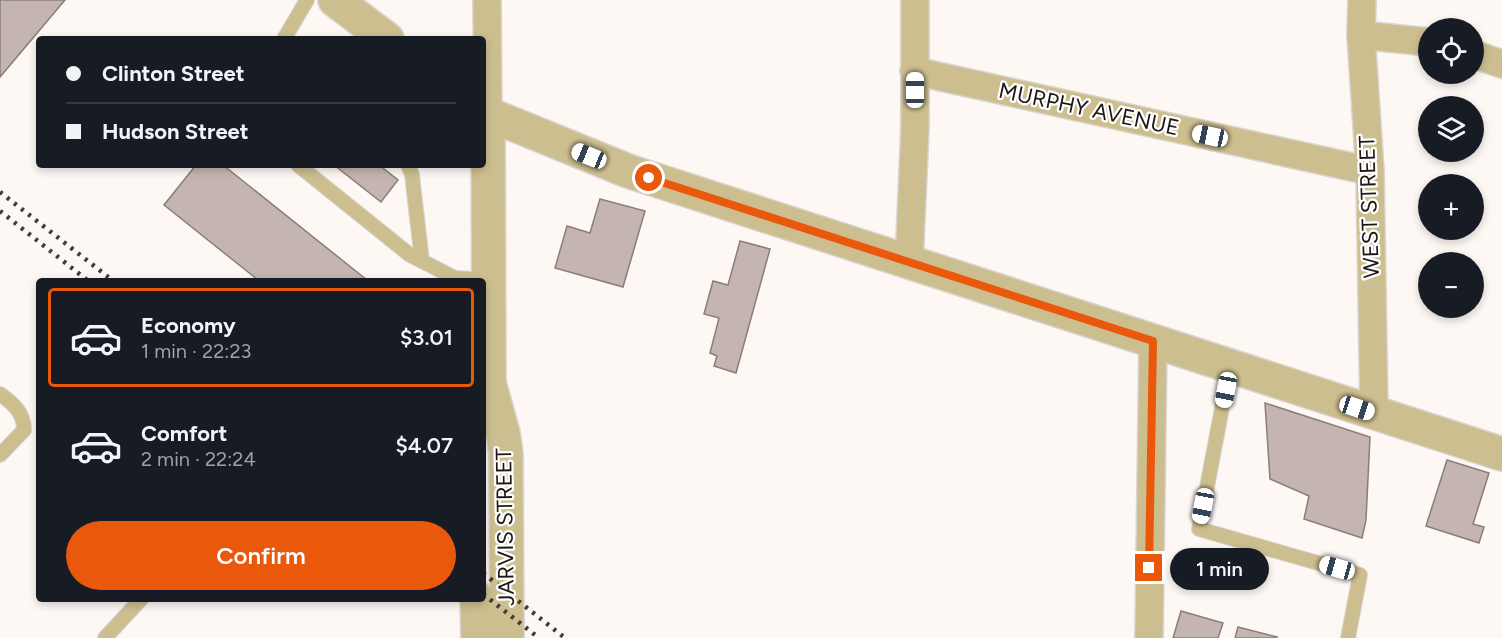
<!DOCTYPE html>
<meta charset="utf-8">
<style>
body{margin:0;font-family:Figtree,sans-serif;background:#242831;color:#f1f3f6;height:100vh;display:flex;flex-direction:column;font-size:22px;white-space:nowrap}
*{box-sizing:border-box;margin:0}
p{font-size:20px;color:#9ea1a6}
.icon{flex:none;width:33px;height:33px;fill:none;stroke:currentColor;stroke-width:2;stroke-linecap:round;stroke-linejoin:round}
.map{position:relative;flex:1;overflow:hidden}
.drawer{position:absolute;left:36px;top:278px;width:450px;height:324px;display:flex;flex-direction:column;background:#171b24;border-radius:6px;box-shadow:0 3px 9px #0003}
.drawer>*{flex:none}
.top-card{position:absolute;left:36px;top:36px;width:450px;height:132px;border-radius:6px;box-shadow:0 3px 9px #0003;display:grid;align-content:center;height:132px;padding:0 30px;background:#171b24}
.fabs{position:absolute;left:1418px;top:18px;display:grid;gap:12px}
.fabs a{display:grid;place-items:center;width:66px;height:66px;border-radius:50%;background:#171b24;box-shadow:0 3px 9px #0003;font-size:30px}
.end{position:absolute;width:27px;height:27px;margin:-14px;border:8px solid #ea580c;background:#fff;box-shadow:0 0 0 3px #fff}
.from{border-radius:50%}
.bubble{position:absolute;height:42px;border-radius:21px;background:#171b24;box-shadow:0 3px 9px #0003;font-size:20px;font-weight:600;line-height:42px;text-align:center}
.car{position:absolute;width:18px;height:36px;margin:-18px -9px;border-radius:8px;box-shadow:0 0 4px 2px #0007;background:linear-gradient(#fff 24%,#345 0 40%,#fff 0 76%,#345 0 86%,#fff 0)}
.top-card b{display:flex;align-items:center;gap:21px;height:57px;font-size:22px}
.top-card b+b{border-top:2px solid #363941}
.top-card i{width:15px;height:15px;background:#f1f3f6}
ul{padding:10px 0 0;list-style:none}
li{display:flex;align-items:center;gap:18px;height:99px;margin:0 12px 9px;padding:0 18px;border:3px solid transparent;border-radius:6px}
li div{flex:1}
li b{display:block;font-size:22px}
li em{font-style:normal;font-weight:600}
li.selected{border-color:#ea580c}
li>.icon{width:54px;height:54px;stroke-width:1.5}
.action{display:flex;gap:12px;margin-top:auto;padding:12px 30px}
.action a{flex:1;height:69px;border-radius:36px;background:#ea580c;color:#fff;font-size:24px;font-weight:600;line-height:69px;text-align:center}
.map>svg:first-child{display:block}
.building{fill:#c4b5b0;stroke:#8b7d78;stroke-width:1.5}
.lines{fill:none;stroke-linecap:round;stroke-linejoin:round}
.service-casing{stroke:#dad4d1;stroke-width:16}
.minor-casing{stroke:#dad4d1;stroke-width:30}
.tertiary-casing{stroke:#dad4d1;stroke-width:36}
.service{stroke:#ccbe8f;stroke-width:14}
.minor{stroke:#ccbe8f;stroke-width:27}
.tertiary{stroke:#ccbe8f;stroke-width:33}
.rail{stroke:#413b39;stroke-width:4.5;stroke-dasharray:3 6;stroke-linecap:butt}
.route{stroke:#ea580c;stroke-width:8}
.labels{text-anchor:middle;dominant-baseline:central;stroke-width:4.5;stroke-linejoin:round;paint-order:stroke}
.street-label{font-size:22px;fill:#1d1715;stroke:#fff}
</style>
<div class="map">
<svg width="1502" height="638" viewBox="0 0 1502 638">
<rect width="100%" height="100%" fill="#fef8f5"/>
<g class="building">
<path d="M0,0h65l-65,77z"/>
<path d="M196,165h27l144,115h-109l-94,-75z"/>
<path d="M334,165h45l19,15 -17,22z"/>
<path d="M600,199l45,12 -22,76 -68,-19 12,-42 23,7z"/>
<path d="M740,241l30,8 -34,124 -22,-7 3,-10 -7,-3 9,-35 -15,-4 9,-33 15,4z"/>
<path d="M1265,403l105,34 -4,83 -4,18 -58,-19 5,-23 -39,-17z"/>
<path d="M1447,460l42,13 -16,51 11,3 -5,16 -53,-17z"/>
<path d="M1181,611l42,12 -5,15h-45z"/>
<path d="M1238,627l39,10 -1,1h-41z"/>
</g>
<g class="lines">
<defs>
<g id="service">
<path d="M284,39l23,-39"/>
<path d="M298,165l112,90 45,23 33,2"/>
<path d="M408,165l4,10 10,86"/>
<path d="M1230,366l-31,163 161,46 -12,63"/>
<path d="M0,394c14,10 24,19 24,36l-24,25"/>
<path d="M105,638l37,-40"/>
</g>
<g id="minor">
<path d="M487,0l1,116"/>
<path d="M1362,0l-1,35 9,136 4,242"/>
<path d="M1361,35l67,7"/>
<path d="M1473,54l29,10"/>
<path d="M914,71l456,100"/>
<path d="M909,262l6,-134v-128"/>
<path d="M1149,638l4,-297"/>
</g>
<g id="tertiary">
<path d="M335,0l52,39"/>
<path d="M483,112l145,59 874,283"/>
<path d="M489,383l14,50 3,21 1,184"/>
<path d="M483,406l6,-23 -1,-267"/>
<path d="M477,598l1,40"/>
</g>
</defs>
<use href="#service" class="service-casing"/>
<use href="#minor" class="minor-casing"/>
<use href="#tertiary" class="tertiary-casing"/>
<use href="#service" class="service"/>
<use href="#minor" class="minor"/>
<use href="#tertiary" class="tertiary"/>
<g class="rail">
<path d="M0,192l112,88"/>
<path d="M0,211l87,69"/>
<path d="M483,573l82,65"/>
<path d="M483,594l56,44"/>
</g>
</g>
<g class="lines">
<path class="route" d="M649,178l504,163 -4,227"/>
</g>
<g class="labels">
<g class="street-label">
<text transform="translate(1089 109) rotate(12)">MURPHY AVENUE</text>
<text transform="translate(1369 207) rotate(-92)">WEST STREET</text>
<text transform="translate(505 527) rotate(-91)">JARVIS STREET</text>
</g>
</g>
</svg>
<div class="fabs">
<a><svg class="icon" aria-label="locate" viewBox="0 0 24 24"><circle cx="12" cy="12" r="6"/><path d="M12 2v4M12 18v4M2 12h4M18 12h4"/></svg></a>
<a><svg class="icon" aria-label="layers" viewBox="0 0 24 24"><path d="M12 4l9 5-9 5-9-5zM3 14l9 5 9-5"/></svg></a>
<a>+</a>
<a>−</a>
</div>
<i class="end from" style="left:649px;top:178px"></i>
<i class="end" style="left:1149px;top:568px"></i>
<div class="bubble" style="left:1170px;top:548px;width:99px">1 min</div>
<i class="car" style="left:915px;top:90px;rotate:0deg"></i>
<i class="car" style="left:1210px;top:136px;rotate:282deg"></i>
<i class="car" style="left:589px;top:156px;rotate:292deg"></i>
<i class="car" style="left:1226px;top:390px;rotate:191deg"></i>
<i class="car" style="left:1357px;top:408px;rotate:108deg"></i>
<i class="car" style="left:1203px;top:506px;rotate:191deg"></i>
<i class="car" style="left:1337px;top:568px;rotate:286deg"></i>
<div class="top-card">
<b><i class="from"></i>Clinton Street</b>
<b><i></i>Hudson Street</b>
</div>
<section class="drawer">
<ul>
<li class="selected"><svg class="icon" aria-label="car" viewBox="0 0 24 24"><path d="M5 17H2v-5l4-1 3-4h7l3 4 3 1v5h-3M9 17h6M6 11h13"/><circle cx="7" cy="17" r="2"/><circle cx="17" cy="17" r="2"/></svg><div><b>Economy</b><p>1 min · 22:23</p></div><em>$3.01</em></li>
<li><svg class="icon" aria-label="car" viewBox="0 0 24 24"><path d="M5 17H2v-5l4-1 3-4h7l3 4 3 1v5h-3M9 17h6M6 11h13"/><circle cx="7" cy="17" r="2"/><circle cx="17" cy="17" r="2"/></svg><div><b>Comfort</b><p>2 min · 22:24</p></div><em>$4.07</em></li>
</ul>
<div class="action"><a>Confirm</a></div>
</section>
</div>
